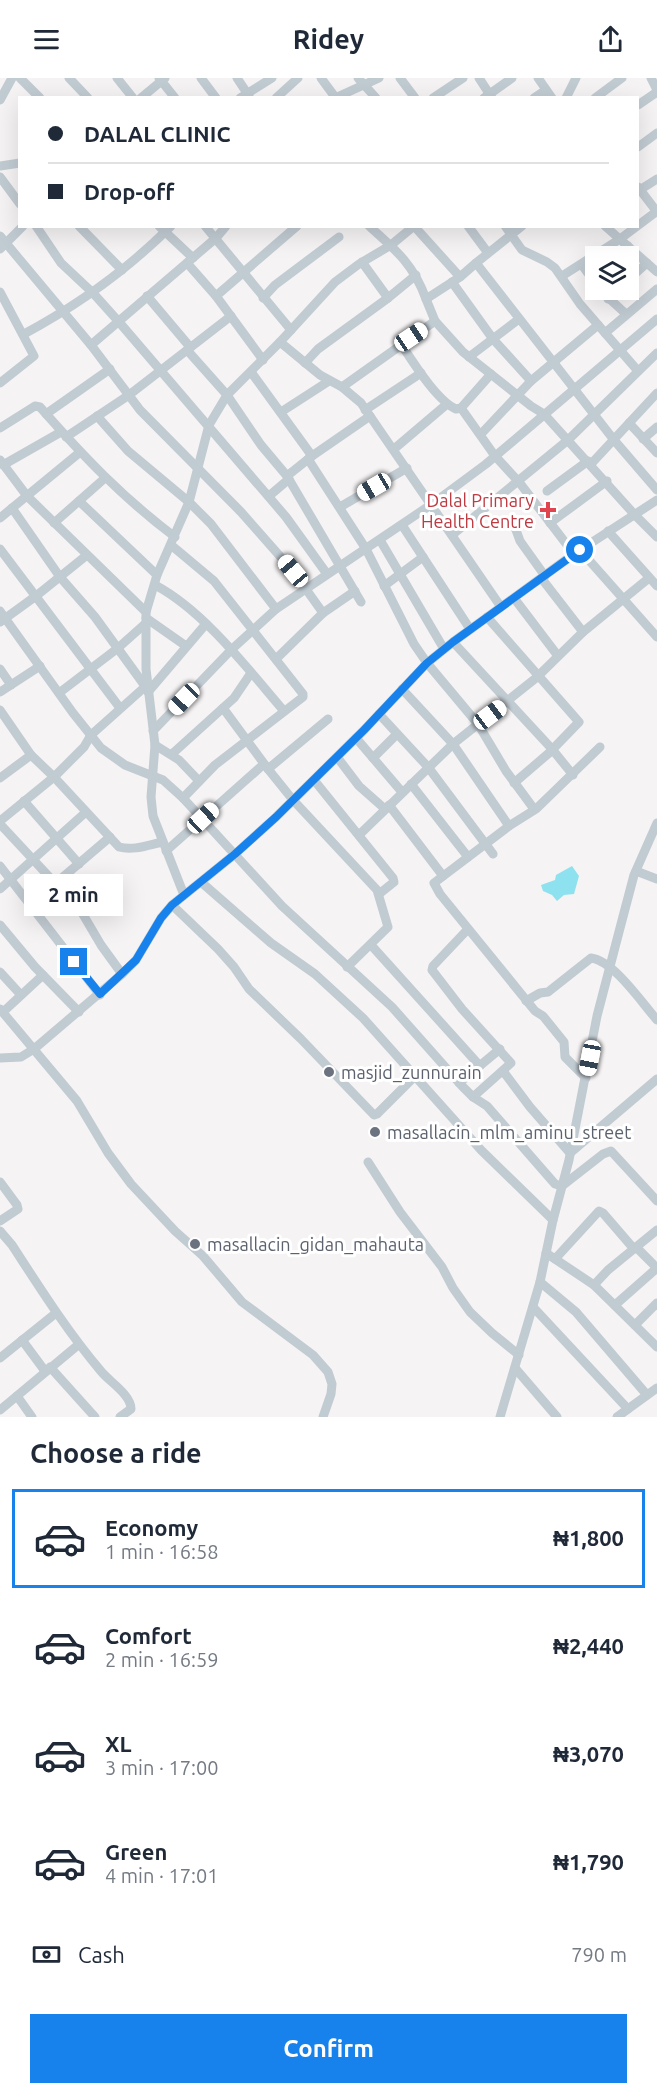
<!DOCTYPE html>
<meta charset="utf-8">
<style>
body{margin:0;font-family:Ubuntu,sans-serif;background:#f6f6f7;color:#1f2937;height:100vh;display:flex;flex-direction:column;font-size:22px;white-space:nowrap}
*{box-sizing:border-box;margin:0}
p{font-size:20px;color:#747a83}
.icon{flex:none;width:33px;height:33px;fill:none;stroke:currentColor;stroke-width:2;stroke-linecap:round;stroke-linejoin:round}
.map{position:relative;height:1339px;overflow:hidden}
.drawer{display:flex;flex-direction:column;background:#fff;flex:1}
.drawer>*{flex:none}
.guide{position:absolute;left:18px;top:18px;width:621px;height:132px;border-radius:0px;box-shadow:0 6px 24px #0002;display:grid;align-content:center;height:132px;padding:0 30px;background:#fff}
.controls{position:absolute;left:585px;top:168px;display:grid;gap:12px}
.controls a{display:grid;place-items:center;width:54px;height:54px;border-radius:0px;background:#fff;box-shadow:0 6px 24px #0002;font-size:30px}
.end{position:absolute;width:27px;height:27px;margin:-14px;border:8px solid #1782eb;background:#fff;box-shadow:0 0 0 3px #fff}
.from{border-radius:50%}
.bubble{position:absolute;height:42px;border-radius:0px;background:#fff;box-shadow:0 6px 24px #0002;font-size:20px;font-weight:700;line-height:42px;text-align:center}
.car{position:absolute;width:18px;height:36px;margin:-18px -9px;border-radius:8px;box-shadow:0 0 4px 2px #0007;background:linear-gradient(#fff 24%,#345 0 40%,#fff 0 76%,#345 0 86%,#fff 0)}
.guide b{display:flex;align-items:center;gap:21px;height:57px;font-size:22px}
.guide b+b{border-top:2px solid #e0e1e3}
.guide i{width:15px;height:15px;background:#1f2937}
ul{padding:0;list-style:none}
li{display:flex;align-items:center;gap:18px;height:99px;margin:0 12px 9px;padding:0 18px;border:3px solid transparent;border-radius:0px}
li div{flex:1}
li b{display:block;font-size:22px}
li em{font-style:normal;font-weight:700}
li.active{border-color:#1782eb}
li>.icon{width:54px;height:54px;stroke-width:1.5}
h2{padding:0 30px;font-size:27px;line-height:72px}
.pay{display:flex;align-items:center;gap:15px;height:66px;padding:0 30px;font-size:22px}
.pay p{margin-inline-start:auto}
.button{display:flex;gap:12px;margin-top:auto;padding:12px 30px}
.button a{flex:1;height:69px;border-radius:0px;background:#1782eb;color:#fff;font-size:24px;font-weight:700;line-height:69px;text-align:center}
header{display:flex;justify-content:space-between;align-items:center;height:78px;padding:0 30px;background:#fff;font-size:27px;font-weight:700}
.map>svg:first-child{display:block}
.water{fill:#8ee2ef}
.lines{fill:none;stroke-linecap:round;stroke-linejoin:round}
.minor{stroke:#c1cbd2;stroke-width:9}
.route{stroke:#1782eb;stroke-width:8}
.health-dot{fill:#e0444e;stroke:#fff;stroke-width:2}
.worship-dot{fill:#6b7280;stroke:#fff;stroke-width:2}
.labels{text-anchor:middle;dominant-baseline:central;stroke-width:6;stroke-linejoin:round;paint-order:stroke}
.health-label{font-size:18px;fill:#be3a42;stroke:#fff;text-anchor:end}
.worship-label{font-size:18px;fill:#5b616d;stroke:#fff;text-anchor:start}
</style>
<header><svg class="icon" aria-label="menu" viewBox="0 0 24 24"><path d="M4 6h16M4 12h16M4 18h16"/></svg>Ridey<svg class="icon" aria-label="share" viewBox="0 0 24 24"><path d="M12 15V3M7 8l5-5 5 5M5 13v7h14v-7"/></svg></header>
<div class="map">
<svg width="657" height="1339" viewBox="0 0 657 1339">
<rect width="100%" height="100%" fill="#f5f3f3"/>
<path class="water" d="M572,788l7,10 -5,18 -10,1 -7,6 -5,-6 -9,-4 -2,-6 14,-5 1,-5z"/>
<g class="lines">
<g class="minor">
<path d="M20,0l20,20"/>
<path d="M69,0l19,20"/>
<path d="M117,0l16,20"/>
<path d="M159,0l16,20"/>
<path d="M201,0l15,20"/>
<path d="M237,0l12,18"/>
<path d="M321,0l14,19"/>
<path d="M358,0l18,20"/>
<path d="M400,0l15,20"/>
<path d="M479,0l13,20"/>
<path d="M538,0l14,20"/>
<path d="M651,0l6,12"/>
<path d="M141,20l24,-20"/>
<path d="M240,20l32,-20"/>
<path d="M276,20l22,-20"/>
<path d="M335,20l44,-20"/>
<path d="M433,20l30,-20"/>
<path d="M484,20l28,-20"/>
<path d="M534,20l12,-8"/>
<path d="M566,20l10,-20"/>
<path d="M595,20l27,-20"/>
<path d="M0,22l12,-22"/>
<path d="M638,27l19,-13"/>
<path d="M638,69l19,-14"/>
<path d="M0,88l20,-3"/>
<path d="M0,99l20,27"/>
<path d="M638,109l19,25"/>
<path d="M638,113l19,-12"/>
<path d="M36,148l25,37 32,30 26,29 167,195 41,57"/>
<path d="M79,148l43,44"/>
<path d="M159,148l34,32"/>
<path d="M205,148l86,104"/>
<path d="M369,148c27,24 45,39 57,73l34,-22 16,-14 138,177 43,50"/>
<path d="M414,148l46,51"/>
<path d="M468,148l20,27"/>
<path d="M505,148l17,24 25,12 8,6 25,36 58,67"/>
<path d="M605,148l52,46"/>
<path d="M0,158l91,109 49,65 101,102 52,59 30,42"/>
<path d="M0,171l23,-23"/>
<path d="M614,178l14,-10"/>
<path d="M362,184l26,36"/>
<path d="M187,185l29,33 47,64"/>
<path d="M476,185l46,-37"/>
<path d="M582,187l14,19"/>
<path d="M562,198l58,-37 37,-28"/>
<path d="M628,202l19,-17"/>
<path d="M452,204l41,57 38,42 -50,53"/>
<path d="M600,212l26,24"/>
<path d="M0,214l34,64 -34,27"/>
<path d="M147,218l43,51"/>
<path d="M216,218l81,-70"/>
<path d="M263,220l12,-13 64,-48"/>
<path d="M426,221l9,22 28,31 68,54 13,8 90,100 23,23"/>
<path d="M608,221l10,-9"/>
<path d="M605,255l52,-44"/>
<path d="M24,256c54,-29 103,-64 147,-108"/>
<path d="M280,264l40,33 22,12 19,16 140,204"/>
<path d="M401,266c12,18 36,57 55,65l5,-1 30,-34"/>
<path d="M91,267l125,-107 10,-12"/>
<path d="M187,272l40,45 34,50 26,31 74,126"/>
<path d="M469,279l50,-38"/>
<path d="M305,285l13,-14 70,-51 28,-23"/>
<path d="M251,294l61,84"/>
<path d="M531,303l67,-56"/>
<path d="M342,309l93,-66"/>
<path d="M461,330l34,48 24,26 55,72"/>
<path d="M365,332l56,-37"/>
<path d="M281,334l48,-31"/>
<path d="M46,336l64,-45"/>
<path d="M97,338l31,35 61,51 22,22 65,85"/>
<path d="M629,345l28,30"/>
<path d="M0,350l35,-22 5,1c43,49 82,90 135,130"/>
<path d="M66,359l63,-42 102,-79"/>
<path d="M643,361l14,-12"/>
<path d="M394,371l53,-45"/>
<path d="M308,381l58,90 48,95 13,19 51,61 28,47 28,38"/>
<path d="M0,382l27,36 119,116"/>
<path d="M591,386l66,-71"/>
<path d="M3,387l58,-33"/>
<path d="M287,398l25,-20 58,-40"/>
<path d="M547,413l41,-30"/>
<path d="M269,418l20,-17"/>
<path d="M79,423l78,74"/>
<path d="M340,429l67,-39"/>
<path d="M12,430l48,69 35,40 50,69"/>
<path d="M0,440l79,-65"/>
<path d="M512,441l8,22 25,35"/>
<path d="M54,445l51,-45"/>
<path d="M550,445l57,-42"/>
<path d="M402,447l68,104"/>
<path d="M608,453l49,55"/>
<path d="M452,457l116,-95 89,-87"/>
<path d="M380,462l64,109"/>
<path d="M171,467l43,36 89,113v3l-88,68 -32,33"/>
<path d="M0,471l120,159"/>
<path d="M580,472l77,87"/>
<path d="M542,501l41,53"/>
<path d="M155,507c49,26 92,83 129,126"/>
<path d="M384,508l39,-29"/>
<path d="M514,520l44,58"/>
<path d="M0,533l73,102 28,35 24,17 38,15 20,18 99,108 110,101 70,79 11,11 14,9 68,78 7,2 41,-32 8,-3 46,50"/>
<path d="M487,539l92,105 -30,31 -35,30"/>
<path d="M146,540l40,28"/>
<path d="M0,544l36,-26 51,-41"/>
<path d="M453,564l99,107 21,26"/>
<path d="M276,581l47,-46 32,-22"/>
<path d="M0,591l11,16"/>
<path d="M402,611l51,55 56,82"/>
<path d="M0,614l40,-26"/>
<path d="M148,614l57,-67"/>
<path d="M59,615l59,-45 28,-25"/>
<path d="M223,630l45,61 25,31 84,90 11,37 -41,40"/>
<path d="M0,632l31,45 23,22 65,70c14,4 29,-2 43,-5"/>
<path d="M379,636l49,53 65,87"/>
<path d="M153,653l78,-81 45,-41 156,-105 54,-40 171,-145"/>
<path d="M356,660l46,54"/>
<path d="M155,667l24,15 20,21"/>
<path d="M172,676l62,-56 17,-25"/>
<path d="M337,679l22,29 26,23"/>
<path d="M373,680l24,-24"/>
<path d="M268,691l60,-50"/>
<path d="M0,700l31,-23"/>
<path d="M314,702l79,98 1,4 -15,12"/>
<path d="M411,706l57,73"/>
<path d="M24,723l55,63"/>
<path d="M389,727l54,71"/>
<path d="M0,743l54,-44 30,-30 7,-12 56,-50"/>
<path d="M0,746l81,87 20,34 21,29"/>
<path d="M359,757l94,-91 83,-66 47,-46 66,-54"/>
<path d="M166,773l98,-87"/>
<path d="M0,788l100,129"/>
<path d="M636,793l21,8"/>
<path d="M201,804l70,61 44,31 48,44 118,132 72,70"/>
<path d="M56,805l54,-46"/>
<path d="M0,811l86,-77"/>
<path d="M184,817l-31,-79 -2,-19 4,-52 -9,-76v-57l11,-37 32,-73 20,-77 18,-30 53,-53 55,-60 24,-18 32,-19 23,-19"/>
<path d="M172,827l46,44 16,18 15,22 52,50 73,76 3,-1 38,-38"/>
<path d="M0,847l35,42 44,45"/>
<path d="M468,851l-35,37 -1,4 30,39 49,54 -38,34"/>
<path d="M371,867l109,121"/>
<path d="M0,894l21,23"/>
<path d="M526,923l14,-8 8,-1 43,-34c23,3 51,45 66,62"/>
<path d="M0,931l77,92 31,52 23,31 44,47 28,25 39,46 71,53 15,17 4,12 -1,10 -8,23"/>
<path d="M3,934l40,-37"/>
<path d="M0,980l21,-1 13,-8 88,-75 14,-14 25,-42 11,-13 63,-51 41,-37 88,-87 63,-67 26,-21 121,-88 83,-54"/>
<path d="M503,993l27,36 40,46 87,-74"/>
<path d="M586,1000l-21,-21 -1,-15 -21,-26 -8,-5 -95,-117 -6,-11 75,-57 27,-17 64,-62"/>
<path d="M459,1005l41,-34"/>
<path d="M368,1084l32,50 42,55 11,21 17,24 22,21 27,22"/>
<path d="M0,1104l17,23 1,4 -18,12"/>
<path d="M0,1153l12,14c28,43 55,86 88,125 8,11 31,24 31,39l-11,8"/>
<path d="M636,1169l21,21"/>
<path d="M546,1175l48,32 63,62"/>
<path d="M555,1181l44,-48 4,2 31,36"/>
<path d="M540,1204l36,30 71,83"/>
<path d="M594,1207l14,-15 49,-40"/>
<path d="M615,1227l42,-37"/>
<path d="M533,1229l95,102"/>
<path d="M635,1247l22,-22"/>
<path d="M22,1262l23,31"/>
<path d="M0,1280l56,-45"/>
<path d="M50,1289l45,50"/>
<path d="M515,1290l42,49"/>
<path d="M17,1318l15,21"/>
<path d="M0,1332l78,-65"/>
<path d="M500,1339l40,-135 13,-62 16,-60 28,-144 23,-88 14,-53 23,-52"/>
<path d="M617,1339l40,-29"/>
</g>
</g>
<g class="lines">
<path class="route" d="M74,884l26,32 36,-34 25,-42 11,-13 63,-51 41,-37 88,-87 63,-67 26,-21 127,-92"/>
</g>
<path class="health-dot" d="M545 423h6v6h6v6h-6v6h-6v-6h-6v-6h6z"/>
<g class="worship-dot">
<circle cx="329" cy="994" r="6"/>
<circle cx="375" cy="1054" r="6"/>
<circle cx="195" cy="1166" r="6"/>
</g>
<g class="labels">
<g class="health-label">
<text x="534" y="422">Dalal Primary<tspan x="534" dy="21">Health Centre</tspan></text>
</g>
<g class="worship-label">
<text x="341" y="994">masjid_zunnurain</text>
<text x="387" y="1054">masallacin_mlm_aminu_street</text>
<text x="207" y="1166">masallacin_gidan_mahauta</text>
</g>
</g>
</svg>
<div class="controls">
<a><svg class="icon" aria-label="layers" viewBox="0 0 24 24"><path d="M12 4l9 5-9 5-9-5zM3 14l9 5 9-5"/></svg></a>
</div>
<i class="end from" style="left:580px;top:472px"></i>
<i class="end" style="left:74px;top:884px"></i>
<div class="bubble" style="left:24px;top:796px;width:99px">2 min</div>
<i class="car" style="left:411px;top:259px;rotate:56deg"></i>
<i class="car" style="left:374px;top:409px;rotate:240deg"></i>
<i class="car" style="left:293px;top:493px;rotate:320deg"></i>
<i class="car" style="left:184px;top:621px;rotate:224deg"></i>
<i class="car" style="left:490px;top:637px;rotate:53deg"></i>
<i class="car" style="left:203px;top:740px;rotate:47deg"></i>
<i class="car" style="left:590px;top:980px;rotate:191deg"></i>
<div class="guide">
<b><i class="from"></i>DALAL CLINIC</b>
<b><i></i>Drop-off</b>
</div>
</div>
<section class="drawer">
<h2>Choose a ride</h2>
<ul>
<li class="active"><svg class="icon" aria-label="car" viewBox="0 0 24 24"><path d="M5 17H2v-5l4-1 3-4h7l3 4 3 1v5h-3M9 17h6M6 11h13"/><circle cx="7" cy="17" r="2"/><circle cx="17" cy="17" r="2"/></svg><div><b>Economy</b><p>1 min · 16:58</p></div><em>₦1,800</em></li>
<li><svg class="icon" aria-label="car" viewBox="0 0 24 24"><path d="M5 17H2v-5l4-1 3-4h7l3 4 3 1v5h-3M9 17h6M6 11h13"/><circle cx="7" cy="17" r="2"/><circle cx="17" cy="17" r="2"/></svg><div><b>Comfort</b><p>2 min · 16:59</p></div><em>₦2,440</em></li>
<li><svg class="icon" aria-label="car" viewBox="0 0 24 24"><path d="M5 17H2v-5l4-1 3-4h7l3 4 3 1v5h-3M9 17h6M6 11h13"/><circle cx="7" cy="17" r="2"/><circle cx="17" cy="17" r="2"/></svg><div><b>XL</b><p>3 min · 17:00</p></div><em>₦3,070</em></li>
<li><svg class="icon" aria-label="car" viewBox="0 0 24 24"><path d="M5 17H2v-5l4-1 3-4h7l3 4 3 1v5h-3M9 17h6M6 11h13"/><circle cx="7" cy="17" r="2"/><circle cx="17" cy="17" r="2"/></svg><div><b>Green</b><p>4 min · 17:01</p></div><em>₦1,790</em></li>
</ul>
<div class="pay"><svg class="icon" aria-label="cash" viewBox="0 0 24 24"><path d="M3 7h18v10H3z"/><circle cx="12" cy="12" r="2"/></svg>Cash<p>790 m</p></div>
<div class="button"><a>Confirm</a></div>
</section>
